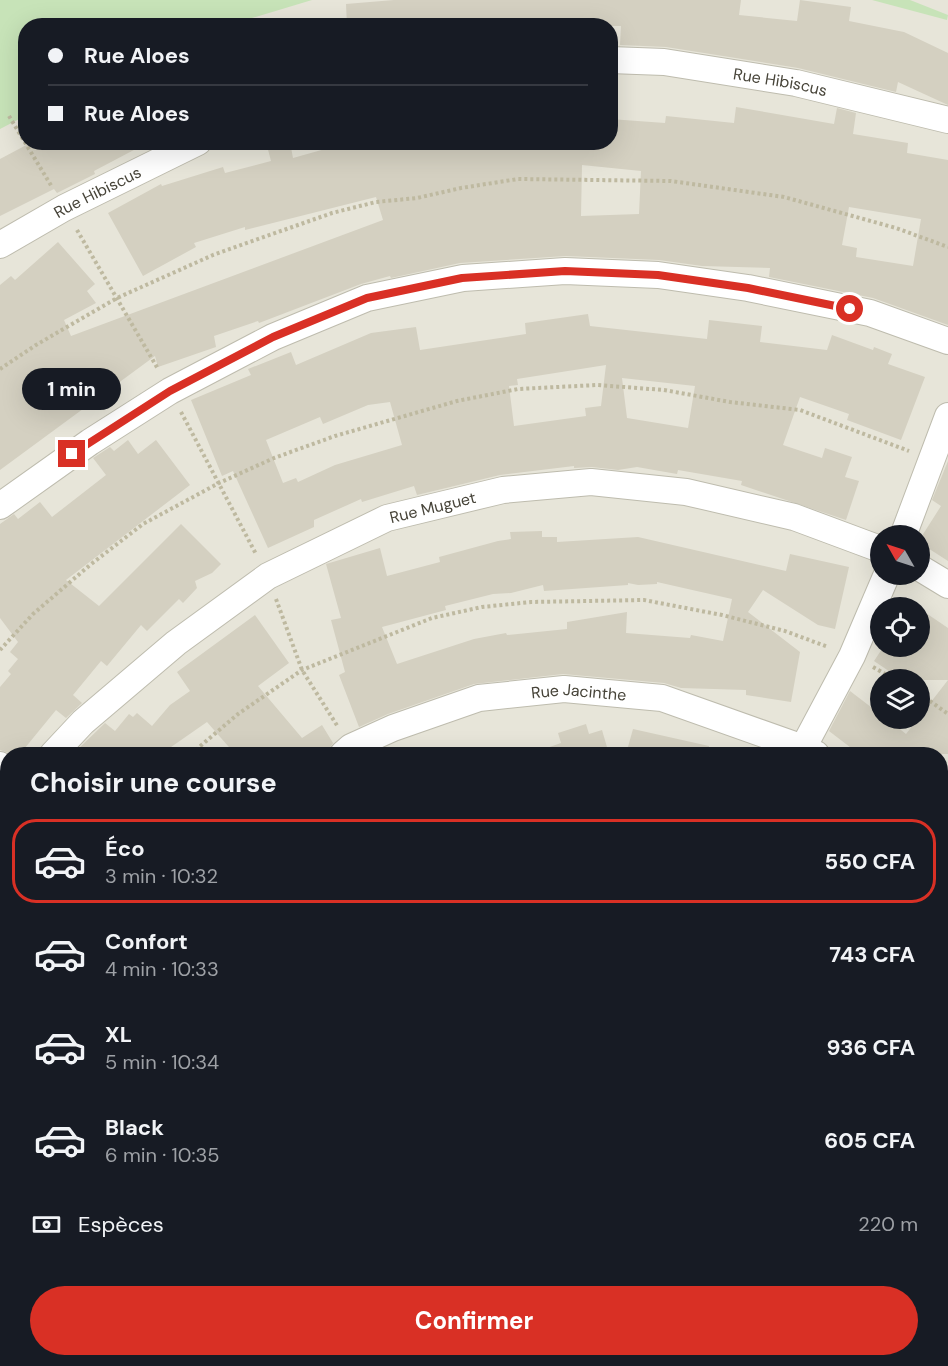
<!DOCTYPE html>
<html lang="fr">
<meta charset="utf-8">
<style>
body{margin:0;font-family:"DM Sans",sans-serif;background:#242831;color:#f1f3f6;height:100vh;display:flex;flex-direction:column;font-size:22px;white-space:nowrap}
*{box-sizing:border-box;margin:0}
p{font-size:20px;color:#9ea1a6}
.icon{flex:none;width:33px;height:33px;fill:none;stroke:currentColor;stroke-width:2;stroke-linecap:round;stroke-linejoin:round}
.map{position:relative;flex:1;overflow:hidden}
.panel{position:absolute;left:0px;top:747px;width:948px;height:620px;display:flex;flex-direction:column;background:#171b24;border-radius:24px 24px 0 0;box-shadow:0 6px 24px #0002}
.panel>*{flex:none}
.guide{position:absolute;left:18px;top:18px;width:600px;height:132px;border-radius:24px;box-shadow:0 6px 24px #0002;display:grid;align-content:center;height:132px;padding:0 30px;background:#171b24}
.needle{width:39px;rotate:309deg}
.tools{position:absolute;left:870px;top:525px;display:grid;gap:12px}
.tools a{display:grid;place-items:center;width:60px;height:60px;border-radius:50%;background:#171b24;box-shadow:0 6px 24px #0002;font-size:30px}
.end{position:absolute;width:27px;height:27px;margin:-14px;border:8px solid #d93025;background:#fff;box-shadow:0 0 0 3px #fff}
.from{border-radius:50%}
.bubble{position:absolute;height:42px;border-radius:21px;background:#171b24;box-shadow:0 6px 24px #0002;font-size:20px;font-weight:700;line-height:42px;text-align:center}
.guide b{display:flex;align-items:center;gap:21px;height:57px;font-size:22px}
.guide b+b{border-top:2px solid #363941}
.guide i{width:15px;height:15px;background:#f1f3f6}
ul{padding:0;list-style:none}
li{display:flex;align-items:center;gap:18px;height:84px;margin:0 12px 9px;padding:0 18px;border:3px solid transparent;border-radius:24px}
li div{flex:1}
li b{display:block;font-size:22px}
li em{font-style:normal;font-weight:700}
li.selected{border-color:#d93025}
li>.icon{width:54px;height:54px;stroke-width:1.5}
h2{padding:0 30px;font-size:27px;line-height:72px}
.pay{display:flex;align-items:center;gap:15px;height:66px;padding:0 30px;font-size:22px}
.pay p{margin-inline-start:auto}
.button{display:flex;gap:12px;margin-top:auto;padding:12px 30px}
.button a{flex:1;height:69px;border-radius:36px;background:#d93025;color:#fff;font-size:24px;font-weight:700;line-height:69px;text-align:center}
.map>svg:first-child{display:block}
.residential{fill:#e7e5d9;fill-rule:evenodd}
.green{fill:#c7e3b8}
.building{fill:#d4d0c1;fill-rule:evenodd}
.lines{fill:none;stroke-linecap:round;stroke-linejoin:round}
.service-casing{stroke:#bebcae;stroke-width:16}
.minor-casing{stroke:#bebcae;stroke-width:28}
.tertiary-casing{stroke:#bebcae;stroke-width:34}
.path{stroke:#beb9a0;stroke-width:4;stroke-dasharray:3 3;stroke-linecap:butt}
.service{stroke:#fff;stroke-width:14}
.minor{stroke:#fff;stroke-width:26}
.tertiary{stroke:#fff;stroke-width:32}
.route{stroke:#d93025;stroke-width:8}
.labels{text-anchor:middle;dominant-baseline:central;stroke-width:4.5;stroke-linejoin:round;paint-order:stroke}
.street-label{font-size:16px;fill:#474439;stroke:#fff}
</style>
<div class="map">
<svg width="948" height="1366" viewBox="0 0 948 1366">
<rect width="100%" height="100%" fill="#f3f2ea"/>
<path class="residential" d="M0,0h948v1366h-948zM26,26h584v116h-584zM880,536h40v38h-40zM880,608h40v38h-40zM880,680h40v38h-40zM8,754h932v605h-932z"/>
<g class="green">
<path d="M0,0h312l-83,25 -203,1 -1,90 -25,13z"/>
<path d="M872,0h38l38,15 -1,5z"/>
</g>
<g class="building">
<path d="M394,0h347l-2,15 58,6 3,-21 51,7 -2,14 55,11 44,21v52l-50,-23 -2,10 -98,-24 -132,-21 -46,-2 1,-19h-274l-1,-22z"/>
<path d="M736,107l98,17 3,-16 19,5 -3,21 55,9 -1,10 41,7v165l-75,-27 -104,-21 1,-9 -68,-2 -43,-6 -93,-4 -106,7 -69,15 -1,-2 -29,8 -102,39 -1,-2 -44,15 2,11 -58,20 -3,-11 -155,114v-185l11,-9 4,4 43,-38 37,42 -8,7 9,12 -32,17 7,16 312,-116 -7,-23 -131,33v-3l-51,16 2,4 -53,29 -35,-63 53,-29 1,2 61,-19 2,6 46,-12 -5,-19h24l3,16 57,-16h260v-23l55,4 1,-7 68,7zM582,165l59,6 -2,43 -58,2zM849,207l72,12 -8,47 -57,-9 1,-9 -15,-3z"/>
<path d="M32,142h117l-55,29 1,3 -38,19 -3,-4 -54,27v-57z"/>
<path d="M588,314l2,12 117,13 2,-19 53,6 -2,16 67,8 5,-15 41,15 1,-3 18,7 -4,10 37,13 -24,63 -54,-20 2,-6 -49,-17 -17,48 39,13 3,-10 27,9 -7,20 14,4 -13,39 -105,-35 1,-4 -64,-11 -1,4 -40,-7 -19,3 -26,-3 -18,1v-2l-74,9 -83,20 -3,-9 -52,16 -1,-3 -47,21v7l-46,21 -35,-77 -11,5 -31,-76 60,-25 -3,-6 43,-17 5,13 75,-32 45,-6 4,23 106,-16 -1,-11zM606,365l-5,41 -16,2 1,8 -72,10 -5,-40 9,-1 -1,-6zM622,378l73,8 -7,42 -61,-10zM390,402l12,43 -67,20 -37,17 -2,-4 -13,5 -17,-43 54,-23 3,7 45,-19z"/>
<path d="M128,440l10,14 18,-14 34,45 -124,95 33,26 82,-82 40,40 -9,9 -17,8 2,7 -14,15 -4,-4 -32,32 -6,-6 -34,41 -6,-5 -28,34 9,8 -16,15 -10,-8 -36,44h-8l-12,-4v-63l11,-13 -3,-3 10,-12 -8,-7 8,-10 -18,-24v-94l14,-10 4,5 22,-17 12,15 54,-42 -13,-17 17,-11 4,4z"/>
<path d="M948,461v100l-28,-18v-4l21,-33 -9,-6z"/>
<path d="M542,531v6h15v5l81,-5 148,34 4,-17 59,13 -14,62 -17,-4 -55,-35 -15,22 52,40 -9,50 -45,-7v-5l-65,-2 -17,-5 -101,-9 -89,10 -86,30 -29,13 -20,-52 6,-3 -14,-52 10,-2 -15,-54 54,-16 7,28 53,-14 -1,-5 59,-16 13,-2 -1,-7zM657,582l75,17 -9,42 -32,-6 -1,3 -64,-5 1,-21 -60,10v7l-60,6 -1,-2 -32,6 -77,25 -15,-37 64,-17 -1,-4 48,-12 18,-1 32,-8 1,6 84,-6v-2l10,2 19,-1z"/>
<path d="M920,609l28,19v52h-46l-28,-19 10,-15h36z"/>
<path d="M255,615l34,48 -31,23 44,52 20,-13 11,18 -4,6 -1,5h-93l-28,-32 -46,32h-88l32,-31 10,8 14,-17 4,3 4,-4 15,13 18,-21 20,-14 -13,-19z"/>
<path d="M948,680v74h-89l-30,-23 21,-40 30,23v4h6l20,16z"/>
<path d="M586,724l3,10 13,-4 7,24h-70l-1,-3 23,-8 -3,-10z"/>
<path d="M633,729l76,17 -1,8h-82z"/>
</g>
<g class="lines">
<defs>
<g id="service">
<path d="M81,1366l3,-7"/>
<path d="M173,1366l3,-7"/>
</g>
<g id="minor">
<path id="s1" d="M610,60l54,2 132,21 152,37"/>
<path id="s2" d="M0,245l64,-37 134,-66"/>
<path d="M0,506l90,-64 80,-51 103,-54 94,-39 96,-20 102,-7 93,4 90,13 122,25 78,28"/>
<path d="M903,536l45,-120"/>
<path d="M920,568l28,17"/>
<path d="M803,748l49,-92 35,-82"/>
<path id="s3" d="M53,754l30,-32 93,-79 92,-67 119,-58 116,-28 88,-8 95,10 108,25 86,32"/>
<path id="s4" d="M343,754l8,-7 42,-19 86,-30 85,-9 98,9 141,50 13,6"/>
<path d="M0,765l8,5"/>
<path d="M0,821l8,-11"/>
<path d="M940,841l8,9"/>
<path d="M940,1272l8,-9"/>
<path d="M396,1366l3,-7"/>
<path d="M903,1366l2,-7"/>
</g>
<g id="tertiary">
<path d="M0,1113l8,3"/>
<path d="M502,1359l13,7"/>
</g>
</defs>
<use href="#service" class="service-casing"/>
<use href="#minor" class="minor-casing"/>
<use href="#tertiary" class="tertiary-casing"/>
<g class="path">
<path d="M9,116l43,71"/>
<path d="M77,230l81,139"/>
<path d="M0,369l36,-24 81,-47 96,-43 119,-42 44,-11 41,-4 44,-10 57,-9 153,2 113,16 112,31 52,19"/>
<path d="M181,412l75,142"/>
<path d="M276,599l26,71 36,57"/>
<path d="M0,650l33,-36 57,-49 53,-41 76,-41 55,-25 61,-22 122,-35 61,-12 79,-4 67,5 66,12 70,8 109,41"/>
<path d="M873,667l23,13"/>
<path d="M920,694l28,20"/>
<path d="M191,754l47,-40 64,-44 130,-52 50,-11 49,-5 113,-2 78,15 63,16 43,16"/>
<path d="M940,1022l8,19"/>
<path d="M940,1096l8,-2"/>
</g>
<use href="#service" class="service"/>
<use href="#minor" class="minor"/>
<use href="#tertiary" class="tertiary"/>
</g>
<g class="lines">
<path class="route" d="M72,454l98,-63 103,-54 94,-39 95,-20 103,-7 93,4 90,13 102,21"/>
</g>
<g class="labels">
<g class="street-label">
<text stroke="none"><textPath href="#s1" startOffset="172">Rue Hibiscus</textPath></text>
<text stroke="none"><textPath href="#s2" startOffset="111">Rue Hibiscus</textPath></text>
<text stroke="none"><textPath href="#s3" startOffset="459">Rue Muguet</textPath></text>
<text stroke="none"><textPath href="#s4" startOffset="248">Rue Jacinthe</textPath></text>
</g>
</g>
</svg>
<div class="tools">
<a><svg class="needle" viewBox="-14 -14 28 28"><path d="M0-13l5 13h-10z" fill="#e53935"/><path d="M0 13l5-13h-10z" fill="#9ea1a6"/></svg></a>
<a><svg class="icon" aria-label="locate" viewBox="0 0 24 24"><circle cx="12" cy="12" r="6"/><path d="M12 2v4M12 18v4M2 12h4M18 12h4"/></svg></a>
<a><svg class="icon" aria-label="layers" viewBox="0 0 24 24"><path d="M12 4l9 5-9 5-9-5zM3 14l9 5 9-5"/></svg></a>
</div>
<i class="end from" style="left:850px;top:309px"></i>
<i class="end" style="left:72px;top:454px"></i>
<div class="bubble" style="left:22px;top:368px;width:99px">1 min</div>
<div class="guide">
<b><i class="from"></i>Rue Aloes</b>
<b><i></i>Rue Aloes</b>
</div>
<section class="panel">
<h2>Choisir une course</h2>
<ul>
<li class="selected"><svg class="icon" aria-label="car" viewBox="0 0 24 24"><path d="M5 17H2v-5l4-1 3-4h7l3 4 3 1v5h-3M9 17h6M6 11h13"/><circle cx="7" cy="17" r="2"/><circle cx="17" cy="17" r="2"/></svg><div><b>Éco</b><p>3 min · 10:32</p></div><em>550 CFA</em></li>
<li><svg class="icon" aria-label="car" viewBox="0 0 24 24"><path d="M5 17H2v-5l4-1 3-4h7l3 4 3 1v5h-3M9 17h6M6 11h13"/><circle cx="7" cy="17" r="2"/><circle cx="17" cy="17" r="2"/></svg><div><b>Confort</b><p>4 min · 10:33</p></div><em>743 CFA</em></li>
<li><svg class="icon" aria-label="car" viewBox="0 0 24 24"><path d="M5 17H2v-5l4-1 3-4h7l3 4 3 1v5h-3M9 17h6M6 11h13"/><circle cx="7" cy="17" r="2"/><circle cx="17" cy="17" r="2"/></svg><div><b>XL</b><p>5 min · 10:34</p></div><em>936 CFA</em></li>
<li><svg class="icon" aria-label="car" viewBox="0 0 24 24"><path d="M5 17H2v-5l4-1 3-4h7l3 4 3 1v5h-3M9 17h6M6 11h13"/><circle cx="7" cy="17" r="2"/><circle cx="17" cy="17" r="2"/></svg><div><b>Black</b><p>6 min · 10:35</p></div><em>605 CFA</em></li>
</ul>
<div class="pay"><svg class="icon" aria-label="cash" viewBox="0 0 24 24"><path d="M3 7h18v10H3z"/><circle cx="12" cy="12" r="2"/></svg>Espèces<p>220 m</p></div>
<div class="button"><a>Confirmer</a></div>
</section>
</div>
